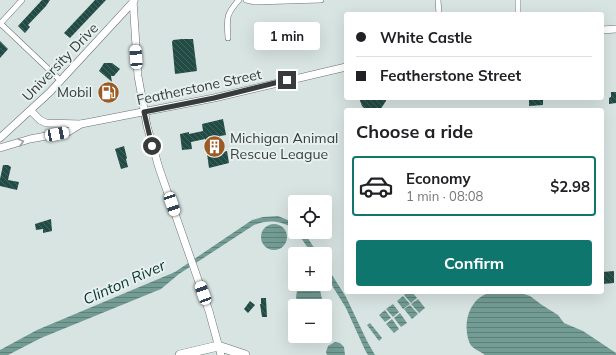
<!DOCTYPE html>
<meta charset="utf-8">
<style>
body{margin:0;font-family:Mulish,sans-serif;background:#f6f6f6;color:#202124;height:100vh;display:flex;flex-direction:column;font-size:15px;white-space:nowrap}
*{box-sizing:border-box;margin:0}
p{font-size:13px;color:#757577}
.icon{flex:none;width:22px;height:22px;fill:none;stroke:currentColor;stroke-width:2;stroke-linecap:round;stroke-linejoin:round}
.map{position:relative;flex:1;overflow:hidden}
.panel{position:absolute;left:344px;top:108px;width:260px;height:186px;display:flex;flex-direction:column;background:#fff;border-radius:4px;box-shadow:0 4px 16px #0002}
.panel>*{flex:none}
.banner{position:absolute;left:344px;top:12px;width:260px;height:88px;border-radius:4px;box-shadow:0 4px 16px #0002;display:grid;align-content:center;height:88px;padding:0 12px;background:#fff}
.buttons{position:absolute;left:288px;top:195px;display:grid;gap:8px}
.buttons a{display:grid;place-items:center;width:44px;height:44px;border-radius:4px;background:#fff;box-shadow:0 4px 16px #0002;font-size:20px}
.end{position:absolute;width:18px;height:18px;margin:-9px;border:5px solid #373c3b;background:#fff;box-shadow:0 0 0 2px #fff}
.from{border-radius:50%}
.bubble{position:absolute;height:28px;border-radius:4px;background:#fff;box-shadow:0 4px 16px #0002;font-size:13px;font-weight:700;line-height:28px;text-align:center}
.car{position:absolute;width:12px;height:24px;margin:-12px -6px;border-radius:5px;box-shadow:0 0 3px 1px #0007;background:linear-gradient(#fff 24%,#345 0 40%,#fff 0 76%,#345 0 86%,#fff 0)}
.banner b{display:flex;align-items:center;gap:14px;height:38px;font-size:15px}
.banner b+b{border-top:1px solid #e0e0e0}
.banner i{width:10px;height:10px;background:#202124}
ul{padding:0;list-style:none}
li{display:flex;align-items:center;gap:12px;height:60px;margin:0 8px 6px;padding:0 4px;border:2px solid transparent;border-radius:4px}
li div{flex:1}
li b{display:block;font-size:15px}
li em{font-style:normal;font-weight:700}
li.active{border-color:#0f766e}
li>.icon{width:36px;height:36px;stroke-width:1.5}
h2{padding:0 12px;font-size:18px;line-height:48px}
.action{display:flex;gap:8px;margin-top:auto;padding:8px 12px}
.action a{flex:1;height:46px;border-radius:4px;background:#0f766e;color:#fff;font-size:16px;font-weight:700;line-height:46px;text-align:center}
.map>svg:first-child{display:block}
.water{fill:url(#water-rules)}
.building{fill:url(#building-back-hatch)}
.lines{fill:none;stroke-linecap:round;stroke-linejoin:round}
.street-casing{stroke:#687270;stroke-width:6}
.secondary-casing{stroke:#687270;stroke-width:8}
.highway-casing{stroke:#687270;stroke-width:10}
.street{stroke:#fff;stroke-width:5}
.secondary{stroke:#fff;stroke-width:7}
.highway{stroke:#fff;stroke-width:9}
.oneway{stroke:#9b9e9d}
.route{stroke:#373c3b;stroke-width:5}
.labels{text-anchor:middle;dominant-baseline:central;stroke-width:4;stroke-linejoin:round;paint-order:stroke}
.street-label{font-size:14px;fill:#373c3b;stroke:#e6f1ef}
.poi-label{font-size:14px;fill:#373c3b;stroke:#e6f1ef;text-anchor:end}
.water-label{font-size:15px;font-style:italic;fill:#0a342e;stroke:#e6f1ef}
</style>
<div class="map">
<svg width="616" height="355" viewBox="0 0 616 355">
<defs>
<pattern id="water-rules" width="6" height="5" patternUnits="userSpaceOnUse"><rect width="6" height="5" fill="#739c94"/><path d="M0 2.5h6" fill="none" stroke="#5f807a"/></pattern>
<pattern id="building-back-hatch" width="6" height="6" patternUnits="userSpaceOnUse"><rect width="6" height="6" fill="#234b45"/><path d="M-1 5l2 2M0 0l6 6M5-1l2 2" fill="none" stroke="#43635e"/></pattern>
</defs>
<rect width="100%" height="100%" fill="#d8e4e2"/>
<g class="water">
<path d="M278,216l17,7v6c-14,-8 -25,-10 -41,-4l-75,49 -18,15 -120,49 -33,17h-8v-5l37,-20 138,-58 77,-52 11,-3z"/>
<circle cx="274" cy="237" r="13"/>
<path d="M297,232h7l14,22h-6z"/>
<path d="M325,264l21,33 21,44 8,14h-7l-3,-5 -19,-42 -21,-34z"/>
<path d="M305,284h8l7,6 2,9 -4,7h-18c-7,-8 -4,-18 5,-22z"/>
<path d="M407,292h5l5,6 -6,5 -7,-8z"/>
<path d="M489,293h32l9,3 12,9 16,10 6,8 19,8 33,22v2h-131c-4,-3 -13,-7 -15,-11 -8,-18 -2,-45 19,-51z"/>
<path d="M403,296l7,8 -7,5 -6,-8z"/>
<path d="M418,299l7,9 -6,5 -8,-9z"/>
<path d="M393,304l6,8 -6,5 -7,-8z"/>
<path d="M410,305l8,9 -6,5 -8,-10z"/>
<path d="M385,310l6,8 -6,4 -6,-7z"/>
<path d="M400,313l7,10 -6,4 -7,-9z"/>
<path d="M392,319l7,10 -5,4 -8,-9z"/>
<path d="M370,323l12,15 -3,3 -12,-16z"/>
<path d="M335,342l5,1 4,4 1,8h-18l-1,-3 2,-6z"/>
</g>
<g class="building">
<path d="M42,0h8l-4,6 -18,19 2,2 -5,6 -7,-7z"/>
<path d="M95,0h11l-36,38 -6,-5z"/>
<path d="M182,39h11l4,32 -22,3 -3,-32 1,-2z"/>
<path d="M0,41l8,8 -8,9z"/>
<path d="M104,63h8l8,6 -6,7h-3l1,6 -13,-11z"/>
<path d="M112,83l2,16 -9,1 -2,-16z"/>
<path d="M611,92h5v11l-7,1v-6l2,-1z"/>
<path d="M359,98h27v3l-6,9h-14l-4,-4z"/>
<path d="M529,98h14v7l-14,1z"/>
<path d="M223,119l3,16 -6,1 3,16 4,-1 2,12 -20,5 -4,-29 -14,3 1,7 -10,1 -2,-16 9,-2v2l14,-3 -1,-7z"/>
<path d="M124,146l3,12 -1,1 2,8 -7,2 -6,-20z"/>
<path d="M3,165h5l3,2 -3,13 11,2 -2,8 -17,-4v-7z"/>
<path d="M51,219l1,12 -9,2v-4l-7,1 -1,-6z"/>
<path d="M614,271v12l-12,1v-12z"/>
<path d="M261,298h5l1,19h-5l-2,-13h1z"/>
<path d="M250,301l5,4 -7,8 -4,-4z"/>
</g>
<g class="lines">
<defs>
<g id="street">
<path d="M246,0l9,2 66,-2"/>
<path d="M438,0l1,14"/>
<path d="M518,0v14"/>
<path d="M0,23l61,58"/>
<path d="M0,24l22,-24"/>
<path d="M228,38c-1,-19 -3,-23 11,-38"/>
</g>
<g id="secondary">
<path d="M133,0l5,76 9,50 12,42 50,143 12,44"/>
<path d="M602,30l14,-1"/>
<path d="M31,111l9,9 6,3 35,1 133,-26 132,-31"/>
<path d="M0,138l50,-46 84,-91"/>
<path d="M0,148l30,-9 38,-7 13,-8"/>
</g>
<path id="highway" d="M180,355l38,-9 27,9"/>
</defs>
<use href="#street" class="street-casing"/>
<use href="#secondary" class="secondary-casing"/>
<use href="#highway" class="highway-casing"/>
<use href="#street" class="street"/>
<use href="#secondary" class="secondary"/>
<use href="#highway" class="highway"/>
</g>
<defs><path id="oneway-chevron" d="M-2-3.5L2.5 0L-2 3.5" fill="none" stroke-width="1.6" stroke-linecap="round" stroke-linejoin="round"/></defs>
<use class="oneway" href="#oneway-chevron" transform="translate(21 142) rotate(-15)"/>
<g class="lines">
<path class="route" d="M152,146l-8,-34 70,-14 73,-18"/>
</g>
<defs>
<symbol id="fuel-disc" viewBox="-11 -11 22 22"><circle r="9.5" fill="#9c5b25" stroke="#e6f1ef"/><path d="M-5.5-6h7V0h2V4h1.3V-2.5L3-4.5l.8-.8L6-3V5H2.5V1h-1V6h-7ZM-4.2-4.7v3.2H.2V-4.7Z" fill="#fff"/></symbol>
<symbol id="building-disc" viewBox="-11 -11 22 22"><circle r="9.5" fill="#9c5b25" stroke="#e6f1ef"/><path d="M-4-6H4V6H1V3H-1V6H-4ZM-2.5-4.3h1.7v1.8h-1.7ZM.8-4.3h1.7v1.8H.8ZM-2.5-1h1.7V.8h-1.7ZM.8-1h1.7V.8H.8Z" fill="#fff"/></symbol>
</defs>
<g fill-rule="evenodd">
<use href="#fuel-disc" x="96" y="80" width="25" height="25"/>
<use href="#building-disc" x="202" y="134" width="25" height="25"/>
</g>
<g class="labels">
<g class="street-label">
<text transform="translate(60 62) rotate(-46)">University Drive</text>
<text transform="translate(199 87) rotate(-12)">Featherstone Street</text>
</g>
<g class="poi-label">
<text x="92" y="92">Mobil</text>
<text x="230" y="138" text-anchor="start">Michigan Animal<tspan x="230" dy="16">Rescue League</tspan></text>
</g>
<g class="water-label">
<text transform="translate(124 282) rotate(-24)">Clinton River</text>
</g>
</g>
</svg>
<div class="buttons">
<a><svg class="icon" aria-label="locate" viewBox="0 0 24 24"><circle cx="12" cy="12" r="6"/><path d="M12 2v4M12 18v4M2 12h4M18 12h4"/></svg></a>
<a>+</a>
<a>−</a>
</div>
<i class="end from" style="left:152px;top:146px"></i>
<i class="end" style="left:287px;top:80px"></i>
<div class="bubble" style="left:254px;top:22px;width:66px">1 min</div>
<i class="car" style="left:136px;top:57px;rotate:356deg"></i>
<i class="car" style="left:57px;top:134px;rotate:79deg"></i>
<i class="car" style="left:172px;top:204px;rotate:161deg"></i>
<i class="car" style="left:203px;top:293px;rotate:340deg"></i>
<div class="banner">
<b><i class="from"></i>White Castle</b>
<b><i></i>Featherstone Street</b>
</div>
<section class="panel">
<h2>Choose a ride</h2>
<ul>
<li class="active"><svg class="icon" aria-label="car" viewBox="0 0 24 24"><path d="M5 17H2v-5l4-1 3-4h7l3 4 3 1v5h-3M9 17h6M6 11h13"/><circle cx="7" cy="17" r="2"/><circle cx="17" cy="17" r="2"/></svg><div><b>Economy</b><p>1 min · 08:08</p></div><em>$2.98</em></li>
</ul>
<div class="action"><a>Confirm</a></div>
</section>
</div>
